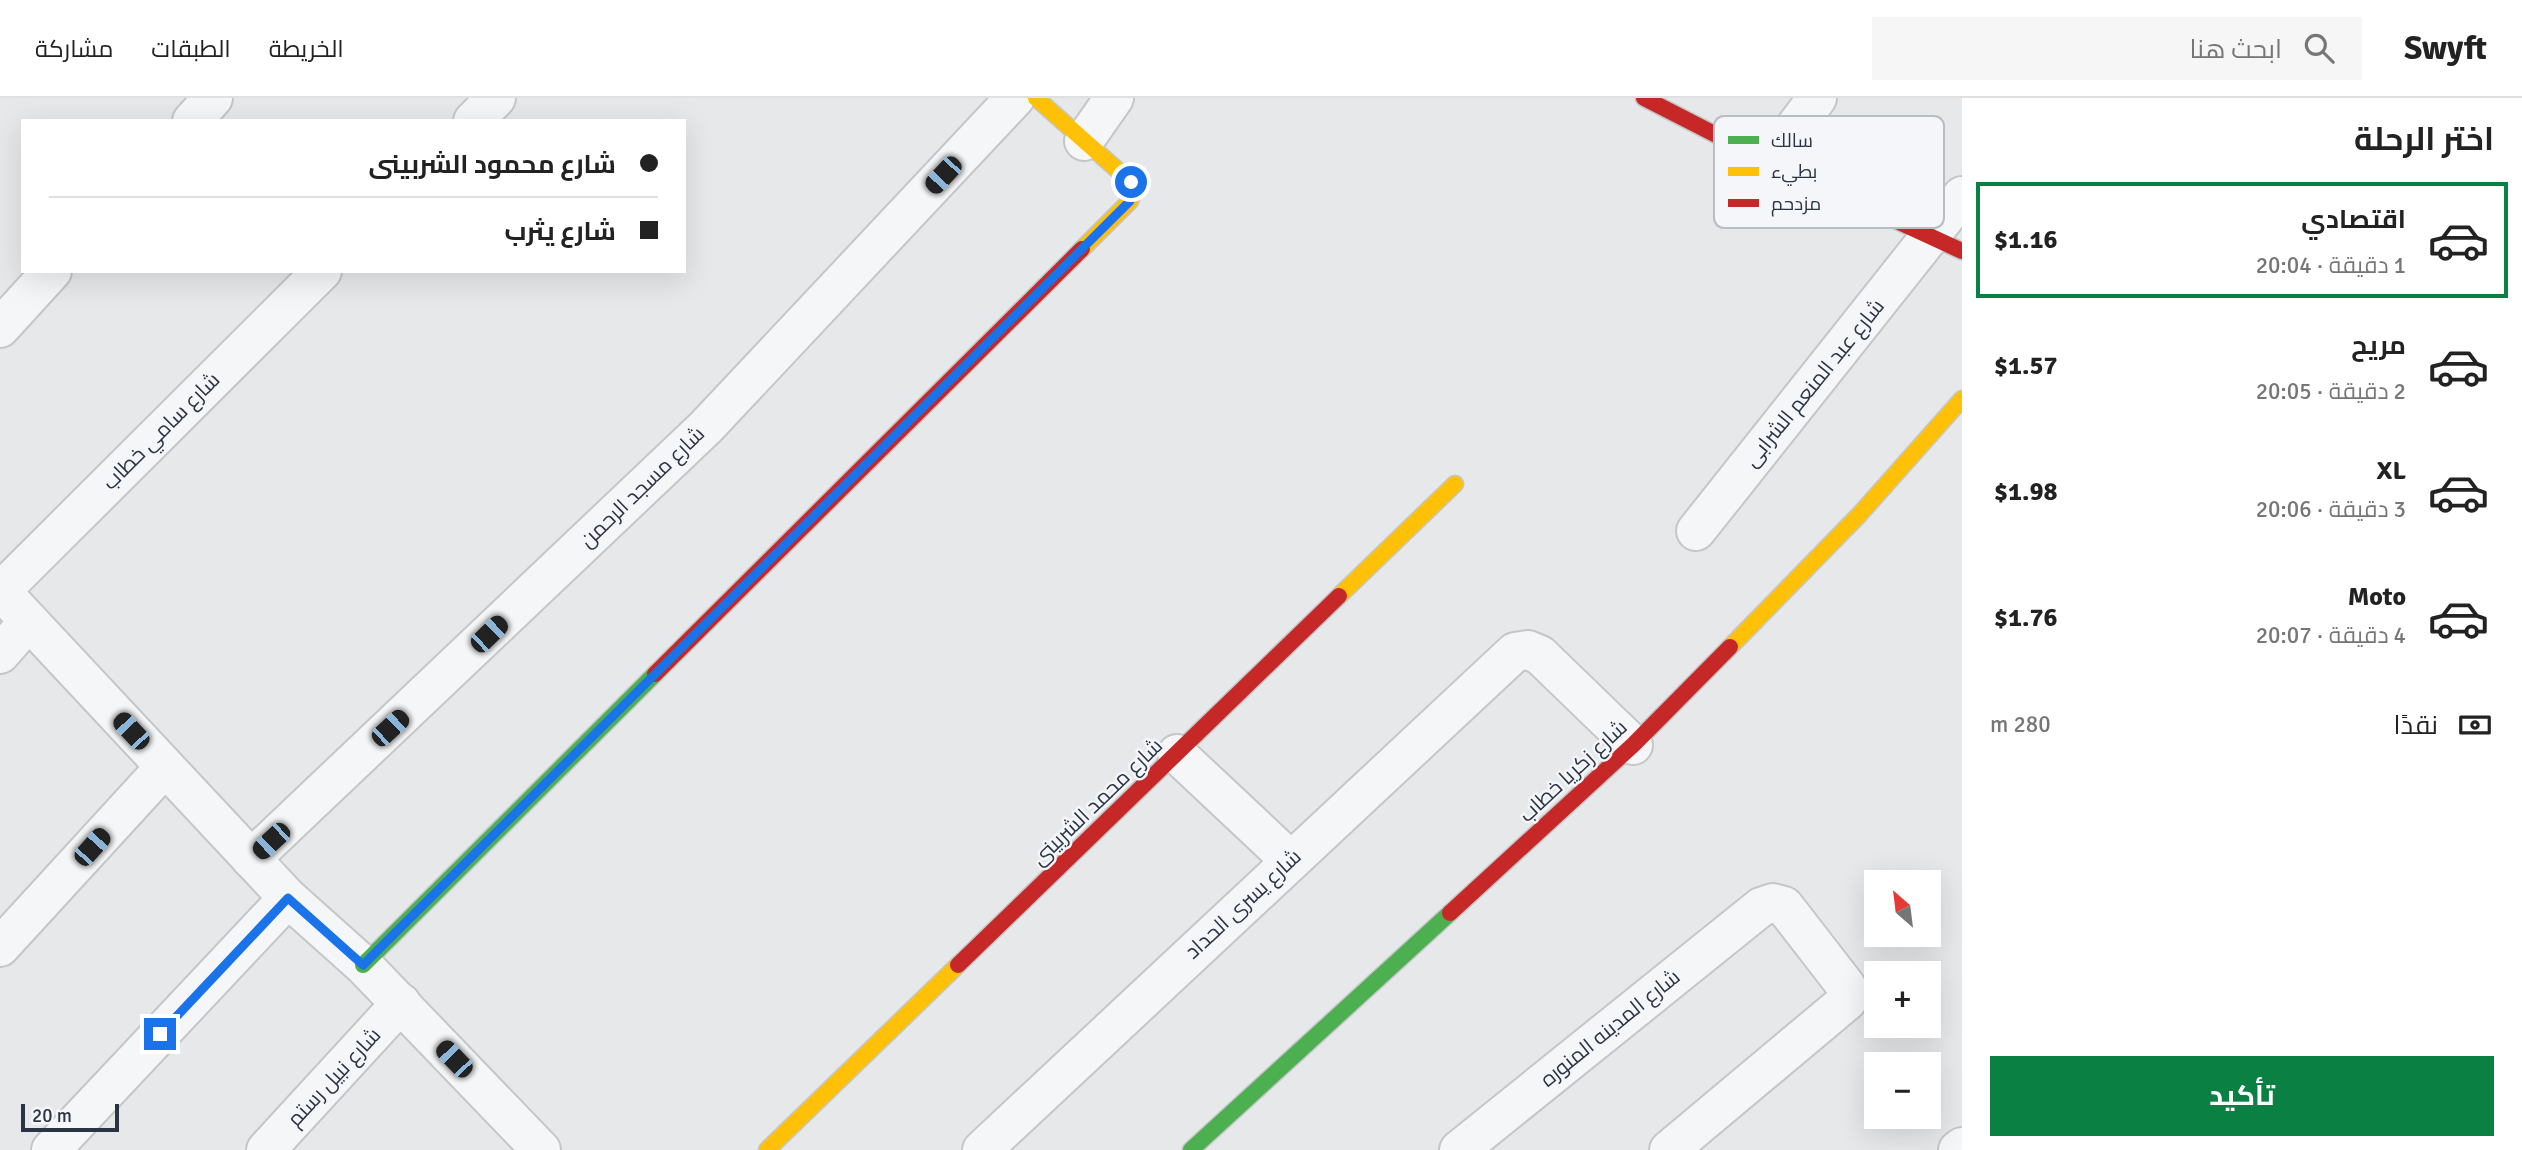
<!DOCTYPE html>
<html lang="ar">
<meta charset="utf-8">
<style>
body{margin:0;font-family:Signika,Cairo,sans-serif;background:#f6f6f6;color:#222;direction:rtl;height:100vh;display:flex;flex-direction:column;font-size:26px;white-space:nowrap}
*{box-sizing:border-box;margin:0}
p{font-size:23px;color:#767676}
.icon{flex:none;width:38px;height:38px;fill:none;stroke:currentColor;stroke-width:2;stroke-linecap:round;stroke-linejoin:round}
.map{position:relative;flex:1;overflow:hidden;direction:ltr}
.panel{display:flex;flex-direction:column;background:#fff;width:560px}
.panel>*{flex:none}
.top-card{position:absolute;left:21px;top:21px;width:665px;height:154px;border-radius:0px;box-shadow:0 7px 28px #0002;direction:rtl;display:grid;align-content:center;height:154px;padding:0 28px;background:#fff}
.needle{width:46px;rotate:332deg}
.buttons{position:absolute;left:1864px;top:772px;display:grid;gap:14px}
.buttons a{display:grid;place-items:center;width:77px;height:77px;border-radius:0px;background:#fff;box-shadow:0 7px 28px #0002;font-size:35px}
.scale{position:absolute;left:21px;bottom:18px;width:98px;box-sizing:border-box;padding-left:7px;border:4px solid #2b3445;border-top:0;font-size:19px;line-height:24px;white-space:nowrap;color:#2b3445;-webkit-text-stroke:5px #f4f6f9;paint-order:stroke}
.end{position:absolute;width:32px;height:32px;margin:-16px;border:9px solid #1a73e8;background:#fff;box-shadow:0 0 0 4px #fff}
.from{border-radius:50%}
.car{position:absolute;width:21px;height:42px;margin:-21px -10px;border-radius:9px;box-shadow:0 0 5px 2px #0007;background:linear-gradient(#222 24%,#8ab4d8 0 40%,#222 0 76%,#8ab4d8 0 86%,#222 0)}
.top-card b{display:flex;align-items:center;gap:24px;height:66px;font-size:26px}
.top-card b+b{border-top:2px solid #e0e0e0}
.top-card i{width:18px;height:18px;background:#222}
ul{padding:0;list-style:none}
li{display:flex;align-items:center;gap:21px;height:116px;margin:0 14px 10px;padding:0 14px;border:4px solid transparent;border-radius:0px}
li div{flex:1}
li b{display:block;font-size:26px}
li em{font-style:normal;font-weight:700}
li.current{border-color:#0b8043}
li>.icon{width:63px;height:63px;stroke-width:1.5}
h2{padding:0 28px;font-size:32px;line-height:84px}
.pay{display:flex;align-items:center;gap:18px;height:77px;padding:0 28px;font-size:26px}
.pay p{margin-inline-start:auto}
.button{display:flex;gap:14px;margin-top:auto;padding:14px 28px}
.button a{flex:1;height:80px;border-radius:0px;background:#0b8043;color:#fff;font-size:28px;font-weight:700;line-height:80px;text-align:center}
header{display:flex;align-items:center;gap:42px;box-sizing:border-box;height:98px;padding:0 35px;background:#fff;border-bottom:2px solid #e0e0e0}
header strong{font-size:33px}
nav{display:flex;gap:38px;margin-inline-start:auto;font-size:24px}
.search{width:490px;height:63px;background:#f6f6f6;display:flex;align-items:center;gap:18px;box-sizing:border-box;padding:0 24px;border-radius:0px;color:#767676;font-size:26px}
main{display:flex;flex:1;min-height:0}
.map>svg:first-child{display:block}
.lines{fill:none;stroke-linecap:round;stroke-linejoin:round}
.street-casing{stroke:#c4c6c8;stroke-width:42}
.fast-casing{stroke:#c4c6c8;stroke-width:19}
.slow-casing{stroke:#c4c6c8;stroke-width:19}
.jam-casing{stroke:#c4c6c8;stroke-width:19}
.street{stroke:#f5f6f7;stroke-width:38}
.fast{stroke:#4caf50;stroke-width:16}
.slow{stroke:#ffc107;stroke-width:16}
.jam{stroke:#c62828;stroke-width:16}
.route{stroke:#1a73e8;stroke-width:9}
.labels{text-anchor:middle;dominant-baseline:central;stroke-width:5;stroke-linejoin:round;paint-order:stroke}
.street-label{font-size:21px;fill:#2b3445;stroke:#f4f6f9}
.key{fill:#f4f6f9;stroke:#b8bcc3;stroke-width:2}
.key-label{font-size:19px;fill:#2b3445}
</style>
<header>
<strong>Swyft</strong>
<div class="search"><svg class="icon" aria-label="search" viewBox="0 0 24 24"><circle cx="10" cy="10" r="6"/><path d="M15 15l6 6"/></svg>ابحث هنا</div>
<nav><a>الخريطة</a><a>الطبقات</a><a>مشاركة</a></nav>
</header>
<main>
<section class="panel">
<h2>اختر الرحلة</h2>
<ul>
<li class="current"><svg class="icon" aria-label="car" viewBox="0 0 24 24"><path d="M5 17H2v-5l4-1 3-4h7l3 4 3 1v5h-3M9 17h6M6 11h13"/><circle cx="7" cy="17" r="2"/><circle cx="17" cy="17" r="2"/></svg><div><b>اقتصادي</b><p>1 دقيقة · 20:04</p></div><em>$1.16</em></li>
<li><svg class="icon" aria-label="car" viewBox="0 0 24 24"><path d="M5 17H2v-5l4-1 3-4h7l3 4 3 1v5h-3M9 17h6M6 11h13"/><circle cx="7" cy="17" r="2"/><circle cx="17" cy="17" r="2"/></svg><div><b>مريح</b><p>2 دقيقة · 20:05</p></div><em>$1.57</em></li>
<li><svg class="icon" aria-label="car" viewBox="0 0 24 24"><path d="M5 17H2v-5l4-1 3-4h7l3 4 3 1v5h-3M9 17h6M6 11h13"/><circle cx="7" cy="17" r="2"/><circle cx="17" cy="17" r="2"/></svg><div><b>XL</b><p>3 دقيقة · 20:06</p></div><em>$1.98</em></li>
<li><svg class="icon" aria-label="car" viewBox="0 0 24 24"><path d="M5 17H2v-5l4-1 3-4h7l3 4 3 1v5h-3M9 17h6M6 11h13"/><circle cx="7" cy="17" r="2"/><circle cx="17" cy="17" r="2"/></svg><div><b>Moto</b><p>4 دقيقة · 20:07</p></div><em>$1.76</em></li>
</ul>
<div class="pay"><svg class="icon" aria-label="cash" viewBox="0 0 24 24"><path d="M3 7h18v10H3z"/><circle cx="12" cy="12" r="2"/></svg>نقدًا<p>280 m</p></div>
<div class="button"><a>تأكيد</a></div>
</section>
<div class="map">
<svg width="1962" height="1052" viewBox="0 0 1962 1052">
<rect width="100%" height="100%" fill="#e6e8ea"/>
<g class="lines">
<defs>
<g id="street">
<path d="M192,23l21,-23"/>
<path d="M473,23l23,-23"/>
<path d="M1084,43l30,-43"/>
<path d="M1769,64l48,-64"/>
<path d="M0,230l52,-57"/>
<path d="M1696,433l266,-335"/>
<path d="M0,492l288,308 75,67 178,185"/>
<path d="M1,493l321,-320"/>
<path d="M0,556l29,-33"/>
<path d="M1177,656l113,106"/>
<path d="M251,761l455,-432 309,-329"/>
<path d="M0,849l165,-180"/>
<path d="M51,1052l237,-252"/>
<path d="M266,1052l135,-147"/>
<path d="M982,1052l533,-498 13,-2 12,5 93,90"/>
<path d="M1459,1052l302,-243 12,-4 11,3 62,80 2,8 -1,7 -178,149"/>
<path d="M1958,1052l4,-3"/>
</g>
<g id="fast">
<path d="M363,867l292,-291"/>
<path d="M1191,1052l259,-237"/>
</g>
<g id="slow">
<path d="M1036,0l95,84 3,8 -4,11 -48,48"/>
<path d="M1339,498l116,-112"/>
<path d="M1730,549l129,-132 103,-116"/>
<path d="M767,1052l191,-185"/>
</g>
<g id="jam">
<path d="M1644,0l125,64 193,89"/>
<path d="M655,576l427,-425"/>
<path d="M1450,815l183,-168 97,-98"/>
<path d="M958,867l381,-369"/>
</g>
</defs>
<use href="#street" class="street-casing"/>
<use href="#fast" class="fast-casing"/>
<use href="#slow" class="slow-casing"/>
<use href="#jam" class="jam-casing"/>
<use href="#street" class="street"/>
<use href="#fast" class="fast"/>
<use href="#slow" class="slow"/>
<use href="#jam" class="jam"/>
</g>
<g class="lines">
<path class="route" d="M160,936l128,-136 75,67 767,-764 4,-11 -3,-8"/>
</g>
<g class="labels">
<g class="street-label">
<text transform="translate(1814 285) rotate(-51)">شارع عبد المنعم الشرابى</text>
<text transform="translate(161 333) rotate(-45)">شارع سامي خطاب</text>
<text transform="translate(642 389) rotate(-44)">شارع مسجد الرحمن</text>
<text transform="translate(1573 673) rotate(-43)">شارع زكريا خطاب</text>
<text transform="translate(1097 704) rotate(-44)">شارع محمد الشربينى</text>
<text transform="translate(1243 806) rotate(-43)">شارع يسرى الحداد</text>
<text transform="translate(1610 930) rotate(-39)">شارع المدينه المنوره</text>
<text transform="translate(334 979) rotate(-47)">شارع نبيل رستم</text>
</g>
</g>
<rect x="1714" y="18" width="230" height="112" rx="10" class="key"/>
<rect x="1728" y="38" width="31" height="8" fill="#4caf50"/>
<rect x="1728" y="69" width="31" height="9" fill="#ffc107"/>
<rect x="1728" y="101" width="31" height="8" fill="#c62828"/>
<g class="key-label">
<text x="1771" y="49">سالك</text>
<text x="1771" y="80">بطيء</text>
<text x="1771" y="112">مزدحم</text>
</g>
</svg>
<div class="buttons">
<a><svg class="needle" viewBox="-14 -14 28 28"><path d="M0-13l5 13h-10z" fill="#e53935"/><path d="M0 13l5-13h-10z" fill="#767676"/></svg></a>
<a>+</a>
<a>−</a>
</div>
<div class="scale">20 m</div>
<i class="end from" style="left:1131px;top:84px"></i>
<i class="end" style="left:160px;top:936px"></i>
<i class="car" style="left:943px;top:77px;rotate:223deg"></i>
<i class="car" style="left:489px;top:536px;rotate:46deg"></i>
<i class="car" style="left:390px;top:630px;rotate:47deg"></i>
<i class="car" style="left:131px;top:633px;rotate:317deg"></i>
<i class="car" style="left:271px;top:743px;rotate:227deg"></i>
<i class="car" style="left:92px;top:749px;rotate:42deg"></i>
<i class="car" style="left:454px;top:961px;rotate:316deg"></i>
<div class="top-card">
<b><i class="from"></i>شارع محمود الشربينى</b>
<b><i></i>شارع يثرب</b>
</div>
</div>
</main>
